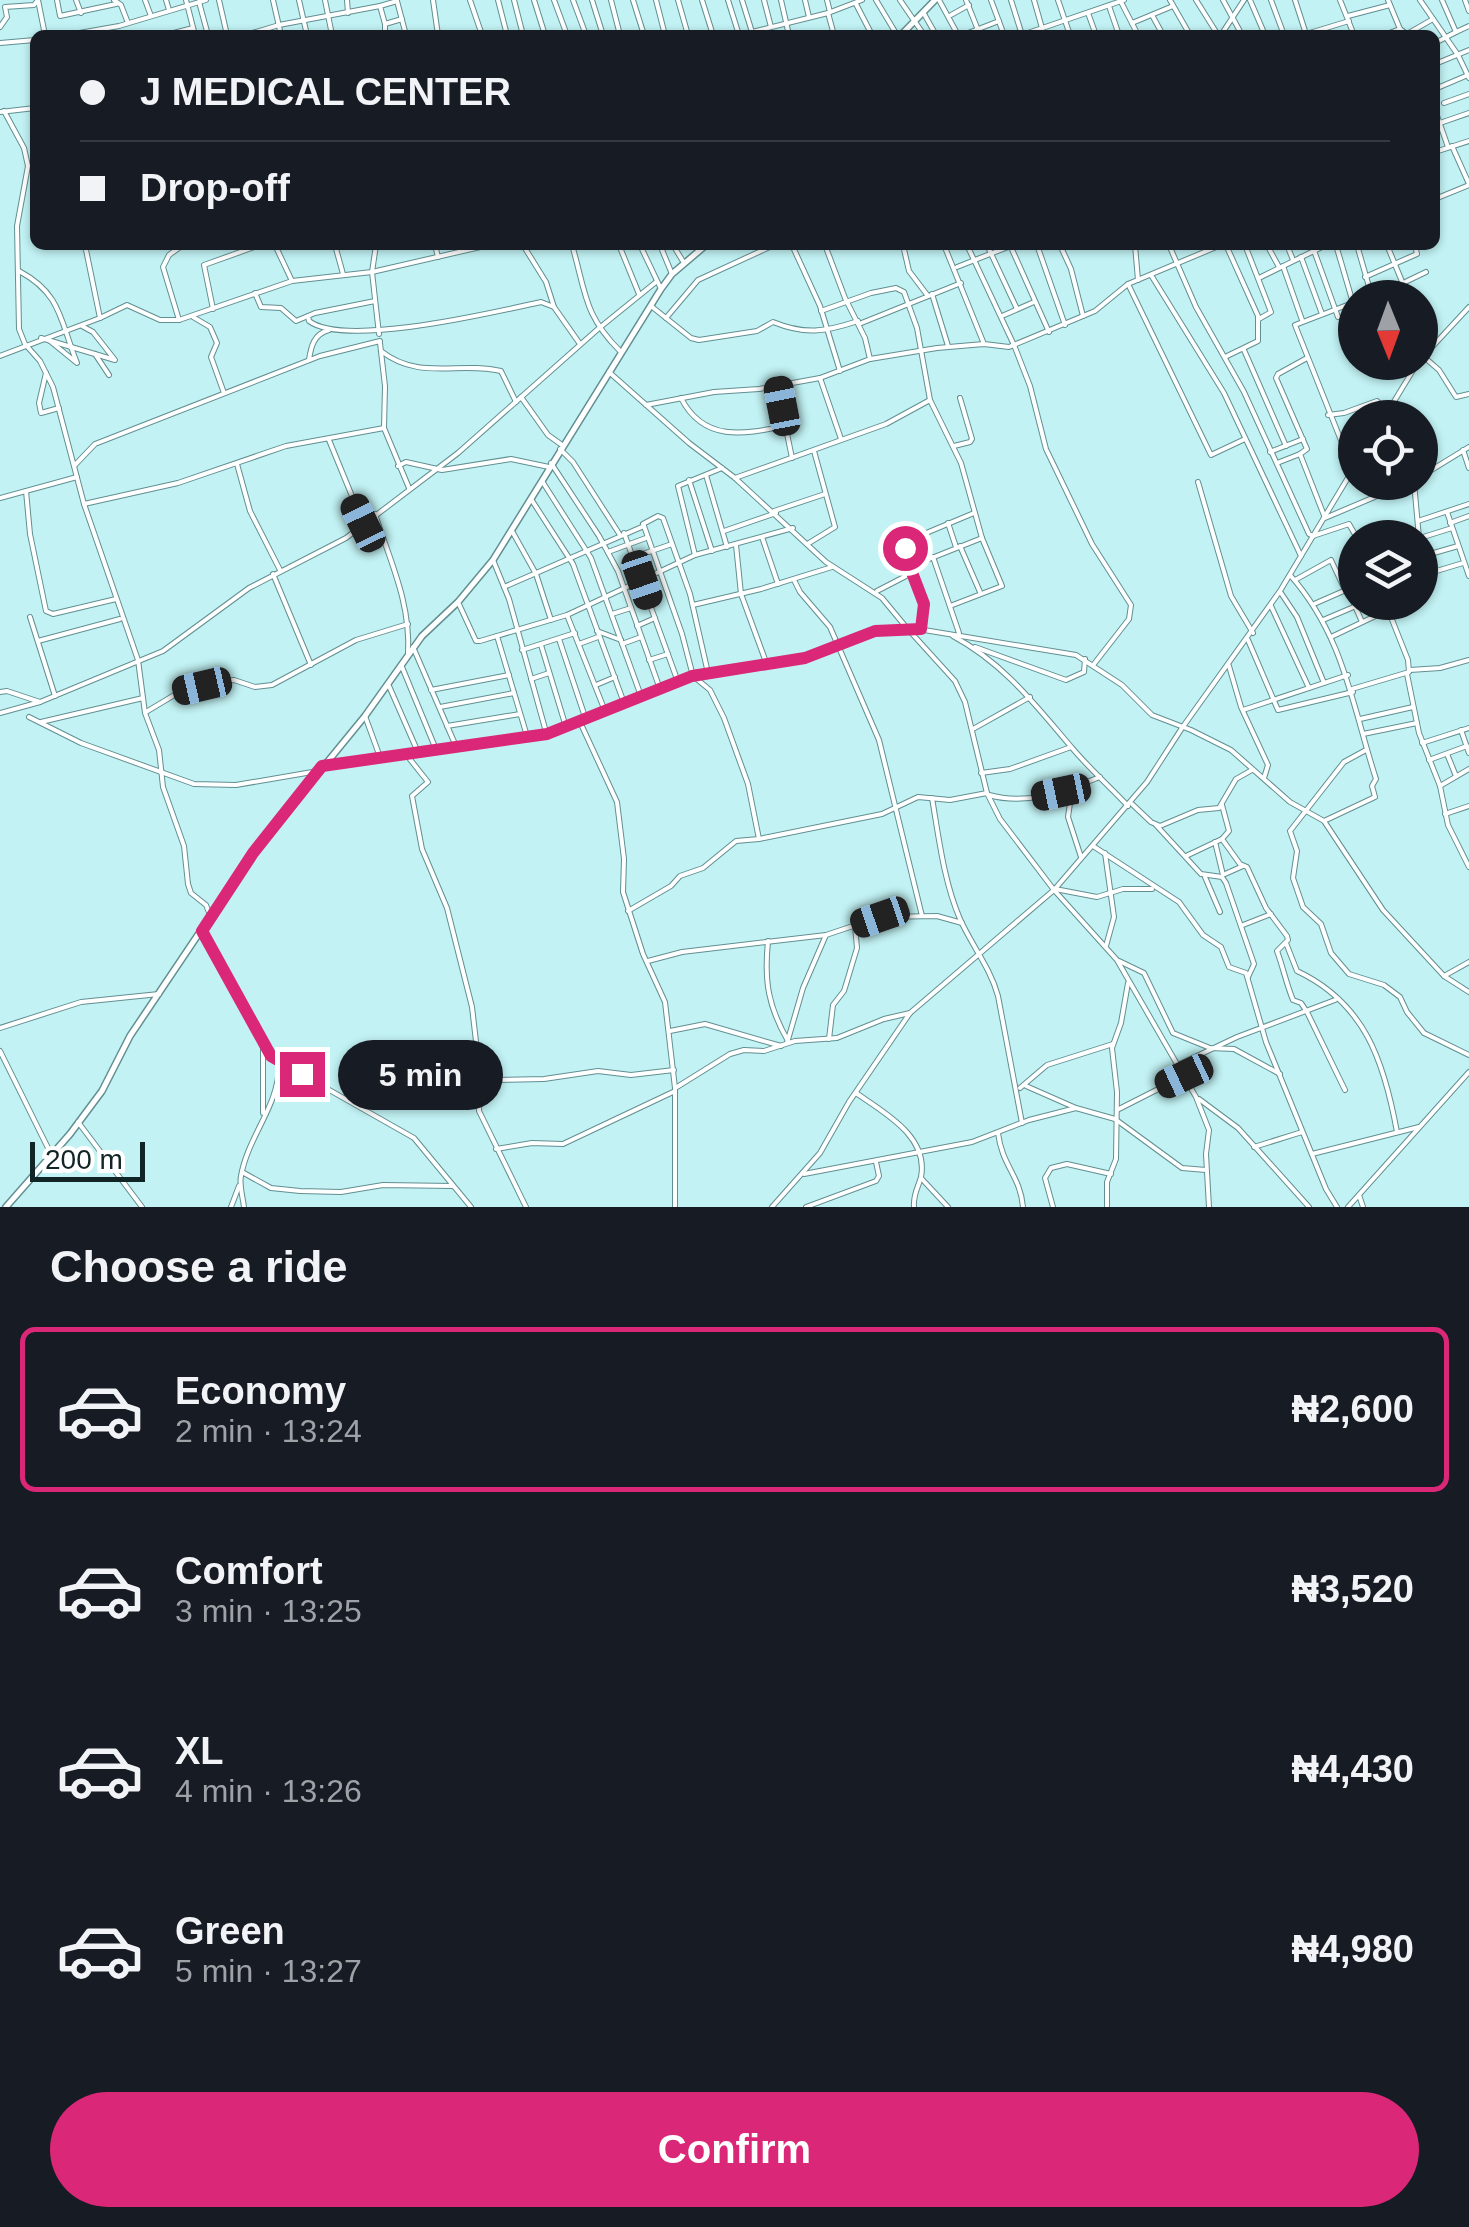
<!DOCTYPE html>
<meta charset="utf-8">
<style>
body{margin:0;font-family:Arial,sans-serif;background:#20242c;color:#f1f3f6;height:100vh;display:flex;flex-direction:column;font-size:38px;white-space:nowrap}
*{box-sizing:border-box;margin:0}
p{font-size:32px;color:#9ea1a6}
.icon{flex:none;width:55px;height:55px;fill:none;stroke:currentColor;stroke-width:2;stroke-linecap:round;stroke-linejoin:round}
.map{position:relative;height:1207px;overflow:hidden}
.details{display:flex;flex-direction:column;background:#171b24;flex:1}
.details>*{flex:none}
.hud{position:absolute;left:30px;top:30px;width:1410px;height:220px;border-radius:15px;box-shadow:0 2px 8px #0004;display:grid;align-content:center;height:220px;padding:0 50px;background:#171b24}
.needle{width:65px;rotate:179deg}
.tools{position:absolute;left:1338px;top:280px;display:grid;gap:20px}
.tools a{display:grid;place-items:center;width:100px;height:100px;border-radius:50%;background:#171b24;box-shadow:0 2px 8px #0004;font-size:50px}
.scale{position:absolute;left:30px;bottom:25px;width:115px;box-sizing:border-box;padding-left:10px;border:5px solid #122526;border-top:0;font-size:28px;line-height:35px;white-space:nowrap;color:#122526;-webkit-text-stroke:8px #fff;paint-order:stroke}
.end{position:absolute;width:45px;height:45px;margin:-22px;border:12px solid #db2777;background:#fff;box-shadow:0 0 0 5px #fff}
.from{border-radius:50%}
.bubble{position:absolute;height:70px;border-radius:35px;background:#171b24;box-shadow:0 2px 8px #0004;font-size:32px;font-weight:800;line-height:70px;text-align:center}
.car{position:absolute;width:30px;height:60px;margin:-30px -15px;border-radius:12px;box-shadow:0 0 8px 2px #0007;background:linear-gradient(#222 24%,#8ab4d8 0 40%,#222 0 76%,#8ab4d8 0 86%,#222 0)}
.hud b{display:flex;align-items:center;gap:35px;height:95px;font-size:38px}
.hud b+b{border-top:2px solid #363941}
.hud i{width:25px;height:25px;background:#f1f3f6}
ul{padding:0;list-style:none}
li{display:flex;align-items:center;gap:30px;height:165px;margin:0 20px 15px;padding:0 30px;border:5px solid transparent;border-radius:15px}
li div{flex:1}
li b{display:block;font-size:38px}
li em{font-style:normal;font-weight:800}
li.active{border-color:#db2777}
li>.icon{width:90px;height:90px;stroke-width:1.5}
h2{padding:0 50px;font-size:45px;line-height:120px}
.button{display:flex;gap:20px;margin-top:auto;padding:20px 50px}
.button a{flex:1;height:115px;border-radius:60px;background:#db2777;color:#fff;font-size:40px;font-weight:800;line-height:115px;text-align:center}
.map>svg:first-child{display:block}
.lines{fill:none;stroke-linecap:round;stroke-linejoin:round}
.minor-casing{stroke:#628f91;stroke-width:6}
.tertiary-casing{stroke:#628f91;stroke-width:8}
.minor{stroke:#fff;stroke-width:4}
.tertiary{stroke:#fff;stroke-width:5}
.route{stroke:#db2777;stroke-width:12}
</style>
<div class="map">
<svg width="1469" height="1207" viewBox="0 0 1469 1207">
<rect width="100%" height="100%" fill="#c2f2f4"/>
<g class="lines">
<defs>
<g id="minor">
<path d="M38,0l7,35"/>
<path d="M57,0l3,16 56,-12"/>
<path d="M76,0l5,13"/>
<path d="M114,0l7,5 7,18"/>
<path d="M145,0l6,16"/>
<path d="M166,0l3,10"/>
<path d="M186,0l9,35"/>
<path d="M219,0l8,35"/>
<path d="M273,0l8,35"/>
<path d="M299,0l8,35"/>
<path d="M325,0l7,35"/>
<path d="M347,0l1,13"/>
<path d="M433,0l5,35"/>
<path d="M470,0l12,35"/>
<path d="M498,0l9,35"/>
<path d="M514,0l9,35"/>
<path d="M534,0l11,35"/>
<path d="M554,0l13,35"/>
<path d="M573,0l13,35"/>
<path d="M592,0l11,35"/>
<path d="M611,0l9,35"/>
<path d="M633,0l11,35"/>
<path d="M656,0l9,35"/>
<path d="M678,0l10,35"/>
<path d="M702,0l11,35"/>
<path d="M728,0l11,35"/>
<path d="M742,0l10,32"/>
<path d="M764,0l7,27"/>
<path d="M781,0l8,35"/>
<path d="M805,0l4,17"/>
<path d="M827,0l3,12"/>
<path d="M876,0l21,35"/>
<path d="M900,0l24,35"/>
<path d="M939,0l19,35"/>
<path d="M966,0l14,35"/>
<path d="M991,0l13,35"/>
<path d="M1011,0l11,35"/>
<path d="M1034,0l8,28"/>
<path d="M1058,0l12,35"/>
<path d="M1120,0l18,35"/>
<path d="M1170,0l20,35"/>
<path d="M1196,0l22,35"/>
<path d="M1223,0l19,35"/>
<path d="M1250,0l15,35"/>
<path d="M1271,0l13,35"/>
<path d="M1295,0l11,34"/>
<path d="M1340,0l14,35"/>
<path d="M1388,0l12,29 8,6"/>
<path d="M1420,0l38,55 11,23"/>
<path d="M1465,0l4,11"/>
<path d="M397,1l9,34"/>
<path d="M199,2l9,33"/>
<path d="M856,4l16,31"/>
<path d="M1109,6l10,29"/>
<path d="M923,12l13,23"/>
<path d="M828,13l6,22"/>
<path d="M1088,13l8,22"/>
<path d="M951,15l18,-10"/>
<path d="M1152,15l11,20"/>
<path d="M1348,16l42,-11"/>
<path d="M1132,23l41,-17"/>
<path d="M385,24l-5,-18 17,-5"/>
<path d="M0,27l7,-10 -2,-10 29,-2 4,-5"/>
<path d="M1456,32l13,-6"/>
<path d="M1407,34l26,-15"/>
<path d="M68,35l51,-9 87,-26"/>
<path d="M166,35l27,-7"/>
<path d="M246,35l33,-10 101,-19"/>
<path d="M385,35v-11l17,-5"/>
<path d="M740,35l88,-22 34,-13"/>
<path d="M963,35l36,-14"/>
<path d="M1022,35l102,-35"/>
<path d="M1221,35l23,-35"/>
<path d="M1303,35l46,-14"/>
<path d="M1384,35l16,-6"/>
<path d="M0,43l35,-3"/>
<path d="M1435,43l21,-11 -14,-32"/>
<path d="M1435,64l34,-14"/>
<path d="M1435,89l33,-14"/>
<path d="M1444,103l25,-9"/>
<path d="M1435,110l13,37"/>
<path d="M4,111l20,37 4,18 -11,60 2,103 6,15 15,17 13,26 31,117 54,156 7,53 14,37 4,37 21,59 4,38 3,9 15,12 4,10"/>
<path d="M0,112l35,-4"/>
<path d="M1440,123l29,-10"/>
<path d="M1452,146l17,38"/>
<path d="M1435,152l34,-11"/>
<path d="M1435,199l34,-14"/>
<path d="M275,245l17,36"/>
<path d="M335,245l8,29"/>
<path d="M376,245l-4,27 7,62"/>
<path d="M435,245l3,12"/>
<path d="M523,245l23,37 8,25 26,37"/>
<path d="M572,245c14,47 11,69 48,106"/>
<path d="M619,245l20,49"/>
<path d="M640,245l21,44"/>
<path d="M660,245l12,29"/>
<path d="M673,245l11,18"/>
<path d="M792,245l28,61 20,65"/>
<path d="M825,245l20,53 20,40 5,21"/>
<path d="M903,245l6,26 19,25"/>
<path d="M944,245l40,99"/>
<path d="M967,245l47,100 16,41 16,63 46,95 39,61 -2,14 -35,45"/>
<path d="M987,245l30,64"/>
<path d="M1010,245l39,87"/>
<path d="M1037,245l28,80"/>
<path d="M1060,245l11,24 12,47"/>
<path d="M1135,245l3,35"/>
<path d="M1169,245l27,62 48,85 65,142 4,2 36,-12 8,14"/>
<path d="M1245,245l26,67 -12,7"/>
<path d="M1267,245l12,22"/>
<path d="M1287,245l6,15"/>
<path d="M1312,245l26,72"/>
<path d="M1336,245l17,58"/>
<path d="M1357,245l15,52"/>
<path d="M1387,245l16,39"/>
<path d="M1301,257l21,57"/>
<path d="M1283,266l19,54"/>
<path d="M957,267l56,-22"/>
<path d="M19,271c43,23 41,50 58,92l-27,-22"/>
<path d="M1151,275l73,118 77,163"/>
<path d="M1365,277l52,-23 -2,-9"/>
<path d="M1259,278l67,-33"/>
<path d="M1128,284l83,171 34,-16"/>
<path d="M255,293l6,14 20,1 15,13 12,-5"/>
<path d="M932,294l16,52"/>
<path d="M1372,298l54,-26"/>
<path d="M375,301l-60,12 -7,3 1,5c36,27 186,-9 232,-19l13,5"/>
<path d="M651,306l40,32 8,2 58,-9 16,-9c32,13 52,10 85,-1"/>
<path d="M213,309l-9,-44 56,-20"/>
<path d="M821,311l50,-18 25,-5 8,4 13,36 13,72 31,63 21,75 20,48 -52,20"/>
<path d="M1002,316l32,-14"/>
<path d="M193,317l17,10 7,16 -6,14 13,36"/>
<path d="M100,318l27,-13 33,15h19"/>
<path d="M666,318l32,-38 76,-35"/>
<path d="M179,320l113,-39 80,-9 117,-27"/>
<path d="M179,320l-16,-53 6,-12 14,-10"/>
<path d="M859,324l102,-41"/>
<path d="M41,338l74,22 -22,-28 -11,-6"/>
<path d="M380,343l5,43 -1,42 25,60"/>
<path d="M1244,350l42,96"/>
<path d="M381,351c38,30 78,10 120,20l15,31"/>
<path d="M95,354l14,21"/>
<path d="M0,356l100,-38 -15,-73"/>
<path d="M1225,357l33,-16v-25l-32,-71"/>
<path d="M1424,357l15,13 17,27 13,-3"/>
<path d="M1307,358l-29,16 -2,4 31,71 -7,5 25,64 85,-36"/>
<path d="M309,360c2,-14 5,-26 20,-30"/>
<path d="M1420,360l49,-53"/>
<path d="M609,372l80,71 46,35 91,84 56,36 24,29 170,28 46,30 30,30 39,15 40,20 59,52 34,19 59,89 61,66 25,16"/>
<path d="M46,373l-7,30 2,10 18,-5"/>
<path d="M820,378l21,61"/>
<path d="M777,385l15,73"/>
<path d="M521,397l27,38 14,10"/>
<path d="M681,398c23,45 64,36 104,28"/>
<path d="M646,405l68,-13 45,-3 61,-11 50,-19 67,-11 47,-4 25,3 86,-36 33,-27 93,-39"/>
<path d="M1328,415l16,-2 33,-12 14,17"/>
<path d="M1384,418l34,-56"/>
<path d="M329,440l34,83"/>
<path d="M954,446l16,-4 2,-3 -12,-41"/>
<path d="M560,449l13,13 47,73"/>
<path d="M1463,450l6,18"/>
<path d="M1270,452l33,-13"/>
<path d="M551,463l48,73 19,35 42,118"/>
<path d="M1277,463l23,-9"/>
<path d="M237,464l13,47 30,59"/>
<path d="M75,465l20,-21 225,-88 60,-15"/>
<path d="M398,466l8,-4 36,8 69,-11 38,8"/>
<path d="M706,475l21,72"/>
<path d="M1350,475l-9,-18 3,-9 -49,-123 60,-23"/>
<path d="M1420,477l49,-30"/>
<path d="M735,478l151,-54 44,-24"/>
<path d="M689,480l23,71"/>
<path d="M542,481l49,77 50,138"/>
<path d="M1198,482l33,114 22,37"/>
<path d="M1414,482l5,56"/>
<path d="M26,491l4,43 16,77 7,3 63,-15"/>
<path d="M0,498l77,-21"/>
<path d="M531,499l42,65 51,139"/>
<path d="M84,504l94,-21 108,-37 98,-18"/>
<path d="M774,511l51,-17"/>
<path d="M1447,512l22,64"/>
<path d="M375,514c15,47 36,89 33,140"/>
<path d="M1418,521l51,-17"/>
<path d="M948,523l8,24"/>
<path d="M1450,523l19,-7"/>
<path d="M643,524l15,-8 5,2 27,76 18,79"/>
<path d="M512,531l24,43 15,46"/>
<path d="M724,531l52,-18"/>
<path d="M624,533l54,149"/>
<path d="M762,537l16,47"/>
<path d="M1420,538l32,-10"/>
<path d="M809,543l26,-16 -21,-76"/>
<path d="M736,545l5,49 26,71"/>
<path d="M960,546l20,46"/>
<path d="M608,552l38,-14"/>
<path d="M695,555l-17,-69 44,-18"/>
<path d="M634,557l38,-13"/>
<path d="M933,557l26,76"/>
<path d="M1420,557l38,-11"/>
<path d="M493,560l16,39 37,133"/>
<path d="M914,565l-9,-17 2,-7 67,-28"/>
<path d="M911,570l14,34 -4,23"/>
<path d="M273,574l38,91"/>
<path d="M1290,575c54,61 62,130 86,204l-4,7 3,11 -51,24"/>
<path d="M1420,576l43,-13"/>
<path d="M794,580l6,12 30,35 49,113 43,176"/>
<path d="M1295,580l36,-20 14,30"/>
<path d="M504,587l140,-61 38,108 11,42 17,14 14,28 24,66 11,55"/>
<path d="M1348,590l14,32"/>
<path d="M877,591l31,-16 6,-10 68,-27"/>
<path d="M1281,593l16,24 27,66"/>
<path d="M458,602l18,39h4l87,-26 128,-60 98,-27"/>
<path d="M1314,604l41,-18"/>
<path d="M693,605l68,-16 71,-22"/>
<path d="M1271,606l38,82"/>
<path d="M612,614l19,-6"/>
<path d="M567,615l38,96"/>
<path d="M30,617l25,79"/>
<path d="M1323,620l33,-14"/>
<path d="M637,626l18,-8"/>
<path d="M597,631l24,9"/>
<path d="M497,636l30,100"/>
<path d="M953,636c52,28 83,70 120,113 17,20 37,38 55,57"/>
<path d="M1331,637l74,-35"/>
<path d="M559,639l27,81"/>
<path d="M1248,640l30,70 75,-18"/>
<path d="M38,641l82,-22"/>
<path d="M579,644l19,-7"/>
<path d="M622,644l19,-7"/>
<path d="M541,645l25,82"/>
<path d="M413,647l42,97"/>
<path d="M975,647l91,33 18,-8 1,-13"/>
<path d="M522,650l53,-17"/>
<path d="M649,660l19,-6"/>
<path d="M1229,666l12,41 27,58 -4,13"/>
<path d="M402,667l33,80"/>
<path d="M1410,670l30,-2 29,-8"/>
<path d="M1407,674l12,59 21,53 8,39 21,42"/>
<path d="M531,679l18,-6"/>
<path d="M596,685l19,-8"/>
<path d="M389,686l28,64"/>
<path d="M1352,689l57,-17 -1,-12 -23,-58"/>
<path d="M431,690l78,-15"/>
<path d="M0,692l7,-1 33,11"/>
<path d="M440,707l74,-14"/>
<path d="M1243,710l105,-35"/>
<path d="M146,712l35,-21 42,-10 11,-1 21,7 17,-2 84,-45 52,-16"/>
<path d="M0,713l40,-11 123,-51 86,-63 97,-50 112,-85 140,-124 58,-47"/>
<path d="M365,716l15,41"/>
<path d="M29,717l52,26 113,41 42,1 82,-14"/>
<path d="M1360,719l53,-12"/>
<path d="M41,722l102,-24"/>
<path d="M580,722l37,80 7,57 -1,33 20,62 22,48 10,86v119"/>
<path d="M447,726l73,-12"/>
<path d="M973,729l57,-32"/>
<path d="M1461,730l8,23"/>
<path d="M1363,734l54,-11"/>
<path d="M1422,743l47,-15"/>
<path d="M1366,750l-22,12 -54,69 7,20 -4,27 10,29 18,17 10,29 18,21 35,11 16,12 7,15 17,21 45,22"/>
<path d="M405,753l23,29 -16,14 10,53 25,59 25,99 8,69 -1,35 47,96"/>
<path d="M1447,754l9,22"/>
<path d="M1429,760l38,-14"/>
<path d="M325,766l228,-34 140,-56 34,-7 48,-4 30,-7 70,-27 31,-4 49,54 10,21 22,91 13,26 54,71 63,70 79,137 13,33 -3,24 3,53"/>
<path d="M981,773l29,-4 61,-22"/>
<path d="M1440,786l29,-17"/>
<path d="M1072,789l-4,28 13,40"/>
<path d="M989,795c39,11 74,-4 111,-18"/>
<path d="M932,798c7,41 12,84 28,121 12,27 30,48 38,77l24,127"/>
<path d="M1132,804l19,18 9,4 38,-16 21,-2 17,-29 16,-9"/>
<path d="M1222,805l7,26 -7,8 18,25 7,3 19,41 21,28 1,4 -11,11c6,16 9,32 16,49l8,3 6,9 38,78"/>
<path d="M1445,814l24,-8"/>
<path d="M1156,825l45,49 21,3 4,6 28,81 -6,13"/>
<path d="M1215,842l8,33"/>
<path d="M1093,846l86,56 24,33 18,12 8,20 17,6 20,69 60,147 11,18"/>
<path d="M1105,853l9,64 -8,29"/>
<path d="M1186,856l36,-17"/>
<path d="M1225,874l18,-8"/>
<path d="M1205,877l15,35"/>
<path d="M1055,889l42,8 26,-8h29"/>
<path d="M628,911l43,-25 9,-10 23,-8 33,-27 23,-2 123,-25 36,-17 32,3 37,-7"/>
<path d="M1243,925l28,-11"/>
<path d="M202,931l71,127 141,80 57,69"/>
<path d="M768,941c-4,40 0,65 20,100"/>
<path d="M1286,943l11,28c68,32 87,90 100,161"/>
<path d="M648,961l34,-9 144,-17 54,-18 57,-1 25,7"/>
<path d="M1119,961l25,12 29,60 37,15 24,1 46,25"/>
<path d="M1444,976l25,-14"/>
<path d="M0,1028l81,-26 78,-8"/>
<path d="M670,1031l35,-7 76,22"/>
<path d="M829,1039l4,-34 11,-14 13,-43 -2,-22"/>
<path d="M787,1043l16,-55 23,-53"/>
<path d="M0,1051l51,103"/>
<path d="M1178,1065l59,-28 98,-37"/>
<path d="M1026,1086l50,22"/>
<path d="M677,1087l53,-33 14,-4 20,1 31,-10 42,-3 47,-19 26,-6"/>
<path d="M1020,1088l27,-23 66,-21"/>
<path d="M479,1091l16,-11 49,-1 54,-8 33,4 43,-5"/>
<path d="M856,1093c27,19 73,43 65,84 -3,11 -8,17 -7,30"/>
<path d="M1199,1099l39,29 71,79"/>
<path d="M1117,1110l67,-34"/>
<path d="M263,1113v-70"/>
<path d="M78,1122l64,85"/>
<path d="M998,1133c4,33 22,42 25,74"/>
<path d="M1254,1147l48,-15"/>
<path d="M496,1149l36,-6 31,1 110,-52"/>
<path d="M1312,1154l107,-27"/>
<path d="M242,1172l29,16 29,3 41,1 42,-7 70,1"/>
<path d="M804,1174l168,-32 57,-22 47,-12 39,11 67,49 24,2"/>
<path d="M921,1178l27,29"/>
<path d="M1359,1195l4,12"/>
<path d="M231,1207l8,-21"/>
<path d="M244,1207c-1,-9 -5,-22 -3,-31 7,-40 38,-70 38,-111"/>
<path d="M772,1207l48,-54 29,-51 61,-89 144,-123 93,-108 35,-54 98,-137 75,-125"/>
<path d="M806,1207l70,-26 3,-5 -3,-14"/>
<path d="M1053,1207l-8,-29 6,-10 16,-4 44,10"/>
<path d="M1107,1207v-25l9,-23 1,-67 -5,-44 9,-25 7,-40"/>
<path d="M1348,1207l121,-135"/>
</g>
<g id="tertiary">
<path d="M901,35l34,-35"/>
<path d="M6,1207l64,-73 32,-43 28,-55 123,-183 112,-137 57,-80 36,-34 35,-42 168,-271 11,-15 34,-29"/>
</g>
</defs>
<use href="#minor" class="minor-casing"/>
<use href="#tertiary" class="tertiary-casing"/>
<use href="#minor" class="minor"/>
<use href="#tertiary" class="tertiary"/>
</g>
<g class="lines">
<path class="route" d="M302,1074l-31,-18 -69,-125 51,-78 69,-87 225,-32 145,-58 113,-18 70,-27 46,-2 3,-25 -13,-34 3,-5 -9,-17"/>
</g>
</svg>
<div class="tools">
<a><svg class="needle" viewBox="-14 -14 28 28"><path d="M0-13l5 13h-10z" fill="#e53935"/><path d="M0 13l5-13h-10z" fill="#9ea1a6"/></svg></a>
<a><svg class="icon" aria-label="locate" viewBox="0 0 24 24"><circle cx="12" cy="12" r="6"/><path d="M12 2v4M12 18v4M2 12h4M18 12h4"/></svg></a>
<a><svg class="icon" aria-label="layers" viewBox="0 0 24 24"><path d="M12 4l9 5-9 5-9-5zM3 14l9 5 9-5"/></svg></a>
</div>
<div class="scale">200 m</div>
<i class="end from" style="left:905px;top:548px"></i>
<i class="end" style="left:302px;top:1074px"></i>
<div class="bubble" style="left:338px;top:1040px;width:165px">5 min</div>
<i class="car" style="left:782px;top:406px;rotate:349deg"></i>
<i class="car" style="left:363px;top:523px;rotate:334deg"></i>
<i class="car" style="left:642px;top:580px;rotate:161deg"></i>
<i class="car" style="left:202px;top:686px;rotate:257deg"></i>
<i class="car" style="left:1061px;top:792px;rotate:258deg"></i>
<i class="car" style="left:880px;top:917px;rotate:251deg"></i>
<i class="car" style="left:1184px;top:1076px;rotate:245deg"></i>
<div class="hud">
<b><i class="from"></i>J MEDICAL CENTER</b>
<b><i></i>Drop-off</b>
</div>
</div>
<section class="details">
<h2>Choose a ride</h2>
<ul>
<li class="active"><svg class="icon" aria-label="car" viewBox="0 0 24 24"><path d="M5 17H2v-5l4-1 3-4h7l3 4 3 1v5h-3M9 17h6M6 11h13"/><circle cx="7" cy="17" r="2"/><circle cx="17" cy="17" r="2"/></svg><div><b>Economy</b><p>2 min · 13:24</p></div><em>₦2,600</em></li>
<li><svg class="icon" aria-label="car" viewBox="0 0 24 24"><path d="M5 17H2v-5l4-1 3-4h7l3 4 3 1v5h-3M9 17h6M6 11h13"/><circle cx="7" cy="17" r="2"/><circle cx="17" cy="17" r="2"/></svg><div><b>Comfort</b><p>3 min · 13:25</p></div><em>₦3,520</em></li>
<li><svg class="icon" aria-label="car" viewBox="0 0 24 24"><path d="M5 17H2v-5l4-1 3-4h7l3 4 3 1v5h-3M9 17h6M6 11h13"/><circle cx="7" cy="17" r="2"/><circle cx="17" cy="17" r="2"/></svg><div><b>XL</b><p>4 min · 13:26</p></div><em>₦4,430</em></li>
<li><svg class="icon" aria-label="car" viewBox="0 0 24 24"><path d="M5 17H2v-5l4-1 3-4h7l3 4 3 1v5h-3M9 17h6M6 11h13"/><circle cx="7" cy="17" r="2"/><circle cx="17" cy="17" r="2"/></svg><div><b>Green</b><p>5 min · 13:27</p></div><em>₦4,980</em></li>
</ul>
<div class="button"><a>Confirm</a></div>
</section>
